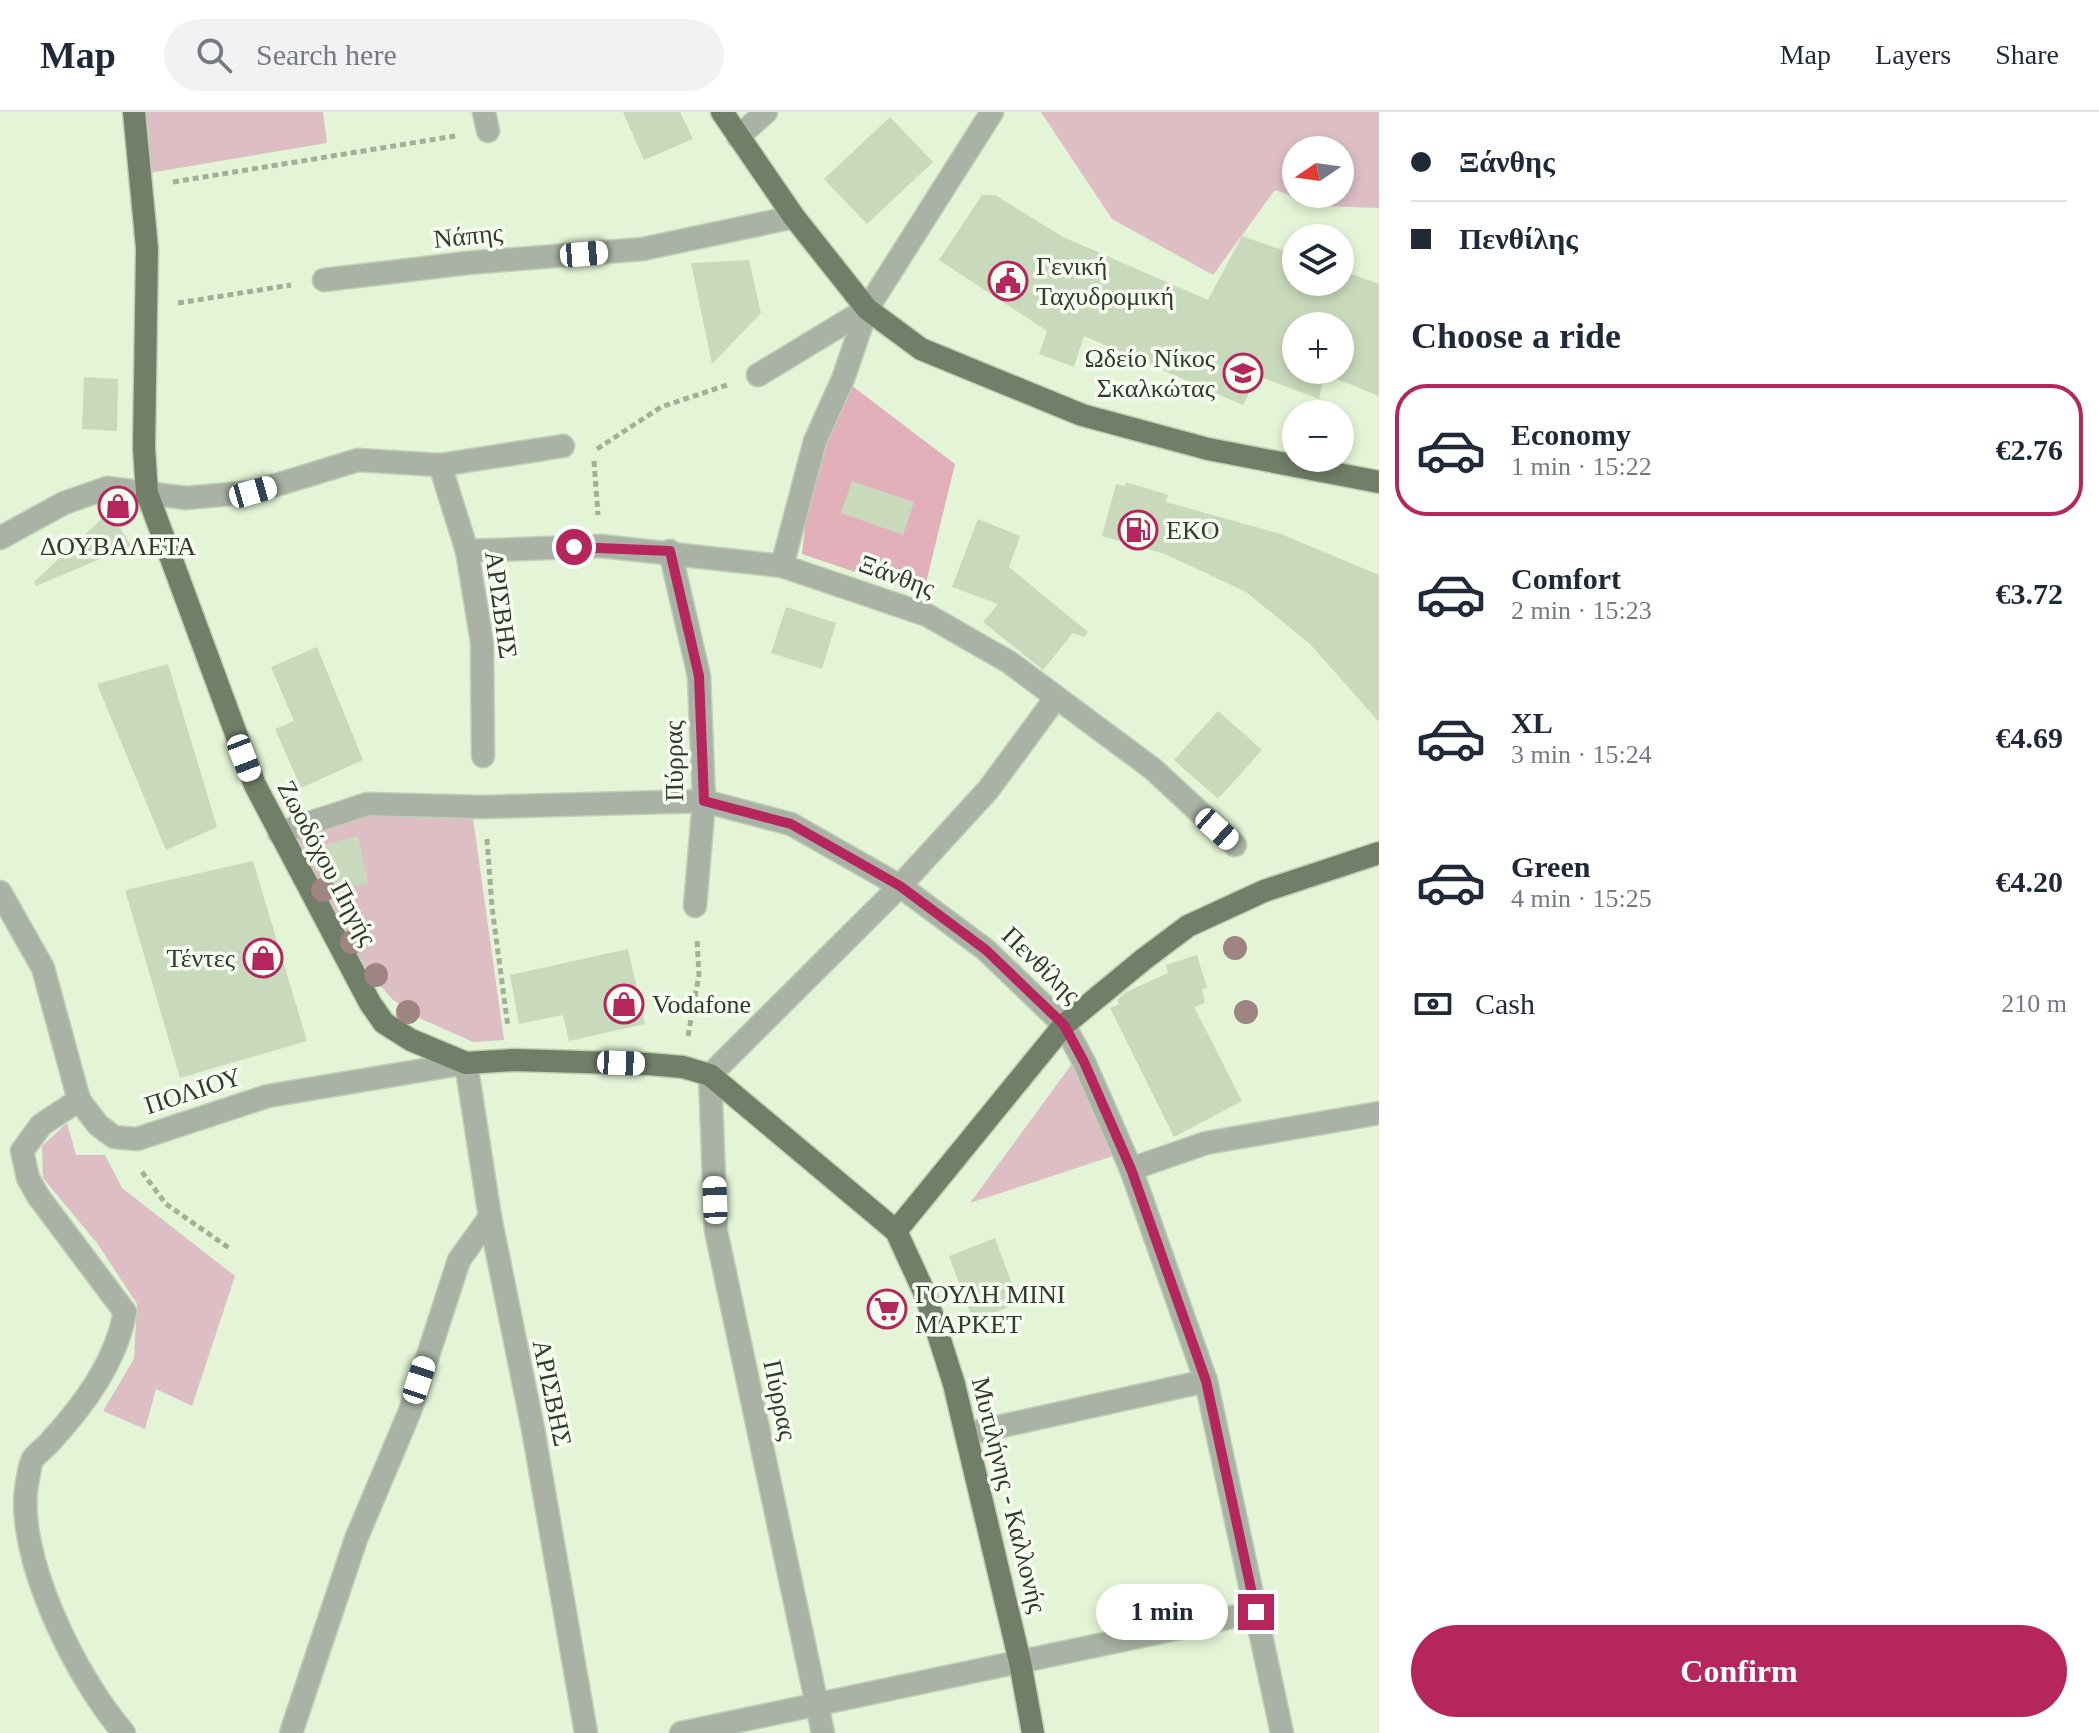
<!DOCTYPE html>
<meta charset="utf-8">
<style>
body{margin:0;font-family:"Times New Roman",serif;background:#f2f2f3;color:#1f2937;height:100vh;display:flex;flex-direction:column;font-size:30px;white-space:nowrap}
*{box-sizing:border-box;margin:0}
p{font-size:26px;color:#747a83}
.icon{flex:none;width:44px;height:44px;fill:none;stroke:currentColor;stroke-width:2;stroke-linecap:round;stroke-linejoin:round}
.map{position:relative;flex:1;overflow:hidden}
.sheet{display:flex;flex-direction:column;background:#fff;width:720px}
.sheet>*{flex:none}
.banner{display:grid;align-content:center;height:176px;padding:0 32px;background:#fff}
.needle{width:52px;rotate:257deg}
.buttons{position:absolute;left:1282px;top:24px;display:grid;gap:16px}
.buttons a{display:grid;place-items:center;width:72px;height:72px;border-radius:50%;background:#fff;box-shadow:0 4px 12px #0003;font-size:40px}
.end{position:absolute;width:36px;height:36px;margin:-18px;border:10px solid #b4265c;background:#fff;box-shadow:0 0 0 4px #fff}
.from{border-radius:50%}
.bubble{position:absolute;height:56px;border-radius:28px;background:#fff;box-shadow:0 4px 12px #0003;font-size:26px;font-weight:800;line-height:56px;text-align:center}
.car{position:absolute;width:24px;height:48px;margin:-24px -12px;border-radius:10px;box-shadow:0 0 6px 2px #0007;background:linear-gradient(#fff 24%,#345 0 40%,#fff 0 76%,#345 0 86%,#fff 0)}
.banner b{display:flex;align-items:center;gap:28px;height:76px;font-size:30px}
.banner b+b{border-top:2px solid #e0e1e3}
.banner i{width:20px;height:20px;background:#1f2937}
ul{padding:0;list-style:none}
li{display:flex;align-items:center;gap:24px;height:132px;margin:0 16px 12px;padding:0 16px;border:4px solid transparent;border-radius:32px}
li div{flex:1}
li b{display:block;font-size:30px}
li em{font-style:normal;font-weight:800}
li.on{border-color:#b4265c}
li>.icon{width:72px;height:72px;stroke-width:1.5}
h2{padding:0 32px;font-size:36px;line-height:96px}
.pay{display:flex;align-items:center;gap:20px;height:88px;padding:0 32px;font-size:30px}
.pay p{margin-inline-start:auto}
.primary-button{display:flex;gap:16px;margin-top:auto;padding:16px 32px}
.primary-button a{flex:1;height:92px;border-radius:48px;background:#b4265c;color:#fff;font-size:32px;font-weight:800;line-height:92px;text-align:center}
header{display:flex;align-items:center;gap:48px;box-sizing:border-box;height:112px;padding:0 40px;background:#fff;border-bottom:2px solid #e0e1e3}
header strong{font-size:38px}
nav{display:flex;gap:44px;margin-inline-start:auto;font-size:28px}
.search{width:560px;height:72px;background:#f2f2f3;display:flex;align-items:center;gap:20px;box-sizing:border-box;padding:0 28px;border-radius:44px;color:#747a83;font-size:30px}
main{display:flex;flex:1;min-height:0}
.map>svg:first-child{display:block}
.green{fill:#ddbec5;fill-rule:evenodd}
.forest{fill:#e1b0bb}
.building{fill:#c9dabc;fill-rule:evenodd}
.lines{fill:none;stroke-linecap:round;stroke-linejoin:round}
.minor-casing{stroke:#c0d0b4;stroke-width:25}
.primary-casing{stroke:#c0d0b4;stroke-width:25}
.path{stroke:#a2b098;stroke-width:5;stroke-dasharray:6 4;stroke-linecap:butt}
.minor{stroke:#aab2a5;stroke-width:22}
.primary{stroke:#727f68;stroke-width:22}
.tree{fill:#9e8581}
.route{stroke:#b4265c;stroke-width:10}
.labels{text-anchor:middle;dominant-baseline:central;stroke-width:7;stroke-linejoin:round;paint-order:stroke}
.street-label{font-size:26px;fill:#333a2e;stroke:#f7fef1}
.poi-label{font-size:26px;fill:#333a2e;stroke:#f7fef1;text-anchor:start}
</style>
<header>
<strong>Map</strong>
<div class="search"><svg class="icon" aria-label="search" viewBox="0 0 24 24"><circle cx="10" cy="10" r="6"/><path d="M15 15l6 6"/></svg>Search here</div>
<nav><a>Map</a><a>Layers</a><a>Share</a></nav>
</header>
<main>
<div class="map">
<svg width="1379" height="1621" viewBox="0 0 1379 1621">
<rect width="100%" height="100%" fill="#e3f5d6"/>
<g class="green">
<path d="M143,0h180l4,31 -178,30z"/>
<path d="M1041,0h338v96l-57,-2 -47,-16 -62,85 -101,-56zM1296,38h44v44h-44z"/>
<path d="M370,700l103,6 31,222 -31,2 -56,-25 -25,-18 -36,-41 -64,-124z"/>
<path d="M1074,949l42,94 -146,48z"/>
<path d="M67,1011l9,32h29l17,33 113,88 -43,130 -36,-17 -11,40 -42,-18 31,-52 3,-55 -40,-61 -54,-65 -1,-32z"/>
</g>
<path class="forest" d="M843,267l112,85 -32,131 -121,-41 13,-113z"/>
<g class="building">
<path d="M623,0h57l13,27 -49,21z"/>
<path d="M890,5l43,45 -66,62 -43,-45z"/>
<path d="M982,83h13l68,42 145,63 34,-64 54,19v27h44v-12l39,14v112l-55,-22 -5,25 -61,-23 -15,29 -159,-69 -10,31 -35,-13 8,-23 -108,-71zM1296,214h44v44h-44z"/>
<path d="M749,148l12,53 -49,51 -21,-101z"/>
<path d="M84,265l34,2 -1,52 -35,-2z"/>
<path d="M852,369l62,21 -11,33 -62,-22z"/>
<path d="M1126,370l42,13 -2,7 115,32 98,41v147l-69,-78 -64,-52 -81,-38 -63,-18 14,-52 9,2z"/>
<path d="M110,399l21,35 -95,40 -2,-4z"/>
<path d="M978,407l42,17 -11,31 79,65 -4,5 -11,-4 -30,37 -60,-48 15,-18 -46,-17z"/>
<path d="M786,495l50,16 -14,46 -51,-16z"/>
<path d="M317,535l46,113 -62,28 -26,-59 19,-8 -23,-54z"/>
<path d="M168,552l49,163 -51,23 -69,-166z"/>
<path d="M1218,599l44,39 -44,49 -44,-39z"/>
<path d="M358,724l10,48 -34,6 -8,-46z"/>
<path d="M253,749l54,180 -127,37 -55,-188z"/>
<path d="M628,837l17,75 -76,17 -6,-26 -44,9 -9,-49z"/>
<path d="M1197,843l10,33 -5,1 3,14 -11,4 48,94 -68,36 -64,-129 9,-4 -2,-4 9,-8 42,-19 -2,-8z"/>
<path d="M995,1126l24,65 -46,18 -24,-65z"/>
</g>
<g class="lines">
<defs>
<g id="minor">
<path d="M484,0l4,19"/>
<path d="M738,25l28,-25"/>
<path d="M324,168l143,-17 176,-14 151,-32"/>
<path d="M758,263l109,-66"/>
<path d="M440,353l27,86 15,91 1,114"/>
<path d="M0,426l64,-35 43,-15 79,10 67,-6 105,-32 82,5 123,-19"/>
<path d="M467,439l134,-5 181,20 145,49 82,47 144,107 82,76"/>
<path d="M670,439l29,125 5,125 -9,105"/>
<path d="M782,454l33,-125 28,-62 24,-70 125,-197"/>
<path d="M279,721l88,-29 117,3 220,-6 87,23 109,62 86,64 78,75 20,37 47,107 75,212 76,352"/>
<path d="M0,780l43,76 36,132 19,25 16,12 23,2 131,-43 198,-33 24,154 43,212 53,304"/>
<path d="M79,988l-38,25 -19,26 6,27 10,18 87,116c-9,50 -41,93 -75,130 -5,6 -13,11 -17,17 -4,6 -4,17 -6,24 -13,71 50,197 97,250"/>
<path d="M1131,1057l75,-26 173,-30"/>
<path d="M966,1322l240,-53"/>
<path d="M291,1621l65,-194 54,-128 49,-151 31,-43"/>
<path d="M681,1621l575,-121"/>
<path d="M823,1621l-107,-502 -6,-156 190,-189 88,-96 67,-91"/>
</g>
<g id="primary">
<path d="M134,0l13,136 -3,200 3,45 108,292 115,218 14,20 27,17 55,23 48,-3 134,4 35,3 27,8 186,156 30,65 28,88 66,278 13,71"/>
<path d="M722,0l72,105 73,92 54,40 161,66 126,34 171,33"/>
<path d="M896,1119l168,-206 80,-66 44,-33 76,-35 115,-38"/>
</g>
</defs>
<use href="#minor" class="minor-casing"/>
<use href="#primary" class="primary-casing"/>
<g class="path">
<path d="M173,70l282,-46"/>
<path d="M178,191l113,-18"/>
<path d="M597,337l64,-42 66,-22"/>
<path d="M594,349l4,54"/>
<path d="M487,727l5,68 16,120"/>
<path d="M688,924l11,-61 -2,-36"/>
<path d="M142,1060l24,32 63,44"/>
</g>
<use href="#minor" class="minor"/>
<use href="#primary" class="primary"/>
</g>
<g class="tree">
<circle cx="323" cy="778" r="12"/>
<circle cx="352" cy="830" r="12"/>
<circle cx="1235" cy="836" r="12"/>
<circle cx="376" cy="863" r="12"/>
<circle cx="408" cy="900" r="12"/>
<circle cx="1246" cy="900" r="12"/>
</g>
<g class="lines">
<path class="route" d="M574,435l96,4 29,125 5,125 87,23 109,62 86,64 78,75 20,37 47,107 75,212 50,231"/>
</g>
<defs>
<symbol id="civic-ring" viewBox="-11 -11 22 22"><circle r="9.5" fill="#f7fef1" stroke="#b4265c" stroke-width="1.5"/><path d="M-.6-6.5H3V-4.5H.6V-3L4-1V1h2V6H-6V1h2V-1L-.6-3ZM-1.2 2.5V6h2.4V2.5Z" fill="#b4265c"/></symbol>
<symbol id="school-ring" viewBox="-11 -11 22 22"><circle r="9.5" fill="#f7fef1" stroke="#b4265c" stroke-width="1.5"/><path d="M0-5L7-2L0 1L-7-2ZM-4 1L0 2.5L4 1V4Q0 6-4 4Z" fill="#b4265c"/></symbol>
<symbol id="shop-ring" viewBox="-11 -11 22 22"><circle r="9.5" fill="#f7fef1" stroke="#b4265c" stroke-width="1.5"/><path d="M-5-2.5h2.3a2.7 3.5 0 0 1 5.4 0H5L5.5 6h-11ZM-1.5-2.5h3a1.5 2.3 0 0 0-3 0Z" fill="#b4265c"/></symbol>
<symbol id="fuel-ring" viewBox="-11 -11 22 22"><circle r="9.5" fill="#f7fef1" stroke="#b4265c" stroke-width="1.5"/><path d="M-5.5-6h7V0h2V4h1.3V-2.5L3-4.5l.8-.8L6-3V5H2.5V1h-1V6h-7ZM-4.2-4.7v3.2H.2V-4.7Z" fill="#b4265c"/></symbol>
<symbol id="supermarket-ring" viewBox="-11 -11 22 22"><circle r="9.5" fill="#f7fef1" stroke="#b4265c" stroke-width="1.5"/><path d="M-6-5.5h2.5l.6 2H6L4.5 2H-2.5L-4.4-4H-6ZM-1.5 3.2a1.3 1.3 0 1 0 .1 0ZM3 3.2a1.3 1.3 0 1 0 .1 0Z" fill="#b4265c"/></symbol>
</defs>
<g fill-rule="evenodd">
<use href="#civic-ring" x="986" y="147" width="44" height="44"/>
<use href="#school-ring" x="1221" y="239" width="44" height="44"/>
<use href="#shop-ring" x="96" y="372" width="44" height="44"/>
<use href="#fuel-ring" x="1116" y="396" width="44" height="44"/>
<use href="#shop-ring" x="241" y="824" width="44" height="44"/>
<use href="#shop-ring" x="602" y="870" width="44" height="44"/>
<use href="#supermarket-ring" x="865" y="1175" width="44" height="44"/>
</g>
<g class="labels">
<g class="street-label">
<text transform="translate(468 124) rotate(-6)">Νάπης</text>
<text transform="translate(897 464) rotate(20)">Ξάνθης</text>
<text transform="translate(501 493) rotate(82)">ΑΡΙΣΒΗΣ</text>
<text transform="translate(674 649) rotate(-91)">Πύρρας</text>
<text transform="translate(327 751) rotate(62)">Ζωοδόχου Πηγής</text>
<text transform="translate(1041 853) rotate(44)">Πενθίλης</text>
<text transform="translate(193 979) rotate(-18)">ΠΟΛΙΟΥ</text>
<text transform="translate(552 1281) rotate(78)">ΑΡΙΣΒΗΣ</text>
<text transform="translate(780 1288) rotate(78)">Πύρρας</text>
<text transform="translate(1009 1383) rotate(76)">Μυτιλήνης - Καλλονής</text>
</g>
<g class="poi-label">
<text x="1036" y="154">Γενική<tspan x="1036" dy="30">Ταχυδρομική</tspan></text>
<text x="1215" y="246" text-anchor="end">Ωδείο Νίκος<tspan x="1215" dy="30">Σκαλκώτας</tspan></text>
<text x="1166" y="418">EKO</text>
<text x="118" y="434" text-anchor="middle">ΔΟΥΒΑΛΕΤΑ</text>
<text x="235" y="846" text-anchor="end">Τέντες</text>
<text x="652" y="892">Vodafone</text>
<text x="915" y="1182">ΓΟΥΛΗ ΜΙΝΙ<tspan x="915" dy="30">ΜΑΡΚΕΤ</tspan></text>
</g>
</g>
</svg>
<div class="buttons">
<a><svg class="needle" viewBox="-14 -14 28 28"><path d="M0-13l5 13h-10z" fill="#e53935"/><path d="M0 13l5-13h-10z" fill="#747a83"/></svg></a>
<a><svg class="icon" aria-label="layers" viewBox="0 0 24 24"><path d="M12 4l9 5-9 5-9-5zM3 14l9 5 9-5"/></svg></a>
<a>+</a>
<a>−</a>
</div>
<i class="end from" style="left:574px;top:435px"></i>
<i class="end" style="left:1256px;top:1500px"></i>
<div class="bubble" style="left:1096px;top:1472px;width:132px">1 min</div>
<i class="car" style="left:584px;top:142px;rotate:85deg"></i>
<i class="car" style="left:253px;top:380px;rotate:74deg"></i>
<i class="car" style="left:244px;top:646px;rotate:159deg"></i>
<i class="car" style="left:1217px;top:717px;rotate:132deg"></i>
<i class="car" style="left:621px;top:951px;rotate:92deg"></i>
<i class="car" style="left:715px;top:1088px;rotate:358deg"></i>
<i class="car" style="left:419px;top:1268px;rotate:18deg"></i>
</div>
<section class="sheet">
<div class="banner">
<b><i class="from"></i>Ξάνθης</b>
<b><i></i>Πενθίλης</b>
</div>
<h2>Choose a ride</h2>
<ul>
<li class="on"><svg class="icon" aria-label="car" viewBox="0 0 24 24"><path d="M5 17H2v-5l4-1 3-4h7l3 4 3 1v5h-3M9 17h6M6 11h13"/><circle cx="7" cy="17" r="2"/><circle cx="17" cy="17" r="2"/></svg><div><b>Economy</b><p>1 min · 15:22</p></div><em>€2.76</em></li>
<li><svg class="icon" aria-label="car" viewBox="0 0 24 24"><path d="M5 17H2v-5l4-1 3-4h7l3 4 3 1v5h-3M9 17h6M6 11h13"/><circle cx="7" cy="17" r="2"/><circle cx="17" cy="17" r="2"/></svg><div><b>Comfort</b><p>2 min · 15:23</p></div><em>€3.72</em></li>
<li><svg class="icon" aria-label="car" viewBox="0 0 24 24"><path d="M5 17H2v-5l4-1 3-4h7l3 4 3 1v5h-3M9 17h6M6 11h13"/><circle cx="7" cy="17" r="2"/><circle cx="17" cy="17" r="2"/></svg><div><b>XL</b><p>3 min · 15:24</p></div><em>€4.69</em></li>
<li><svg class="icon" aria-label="car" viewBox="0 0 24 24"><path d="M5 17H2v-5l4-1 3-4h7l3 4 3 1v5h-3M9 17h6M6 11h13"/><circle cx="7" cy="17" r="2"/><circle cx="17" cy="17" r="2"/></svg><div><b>Green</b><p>4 min · 15:25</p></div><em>€4.20</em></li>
</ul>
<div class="pay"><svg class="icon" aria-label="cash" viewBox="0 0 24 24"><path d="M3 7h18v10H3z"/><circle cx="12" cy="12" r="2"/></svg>Cash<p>210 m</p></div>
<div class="primary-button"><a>Confirm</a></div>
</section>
</main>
